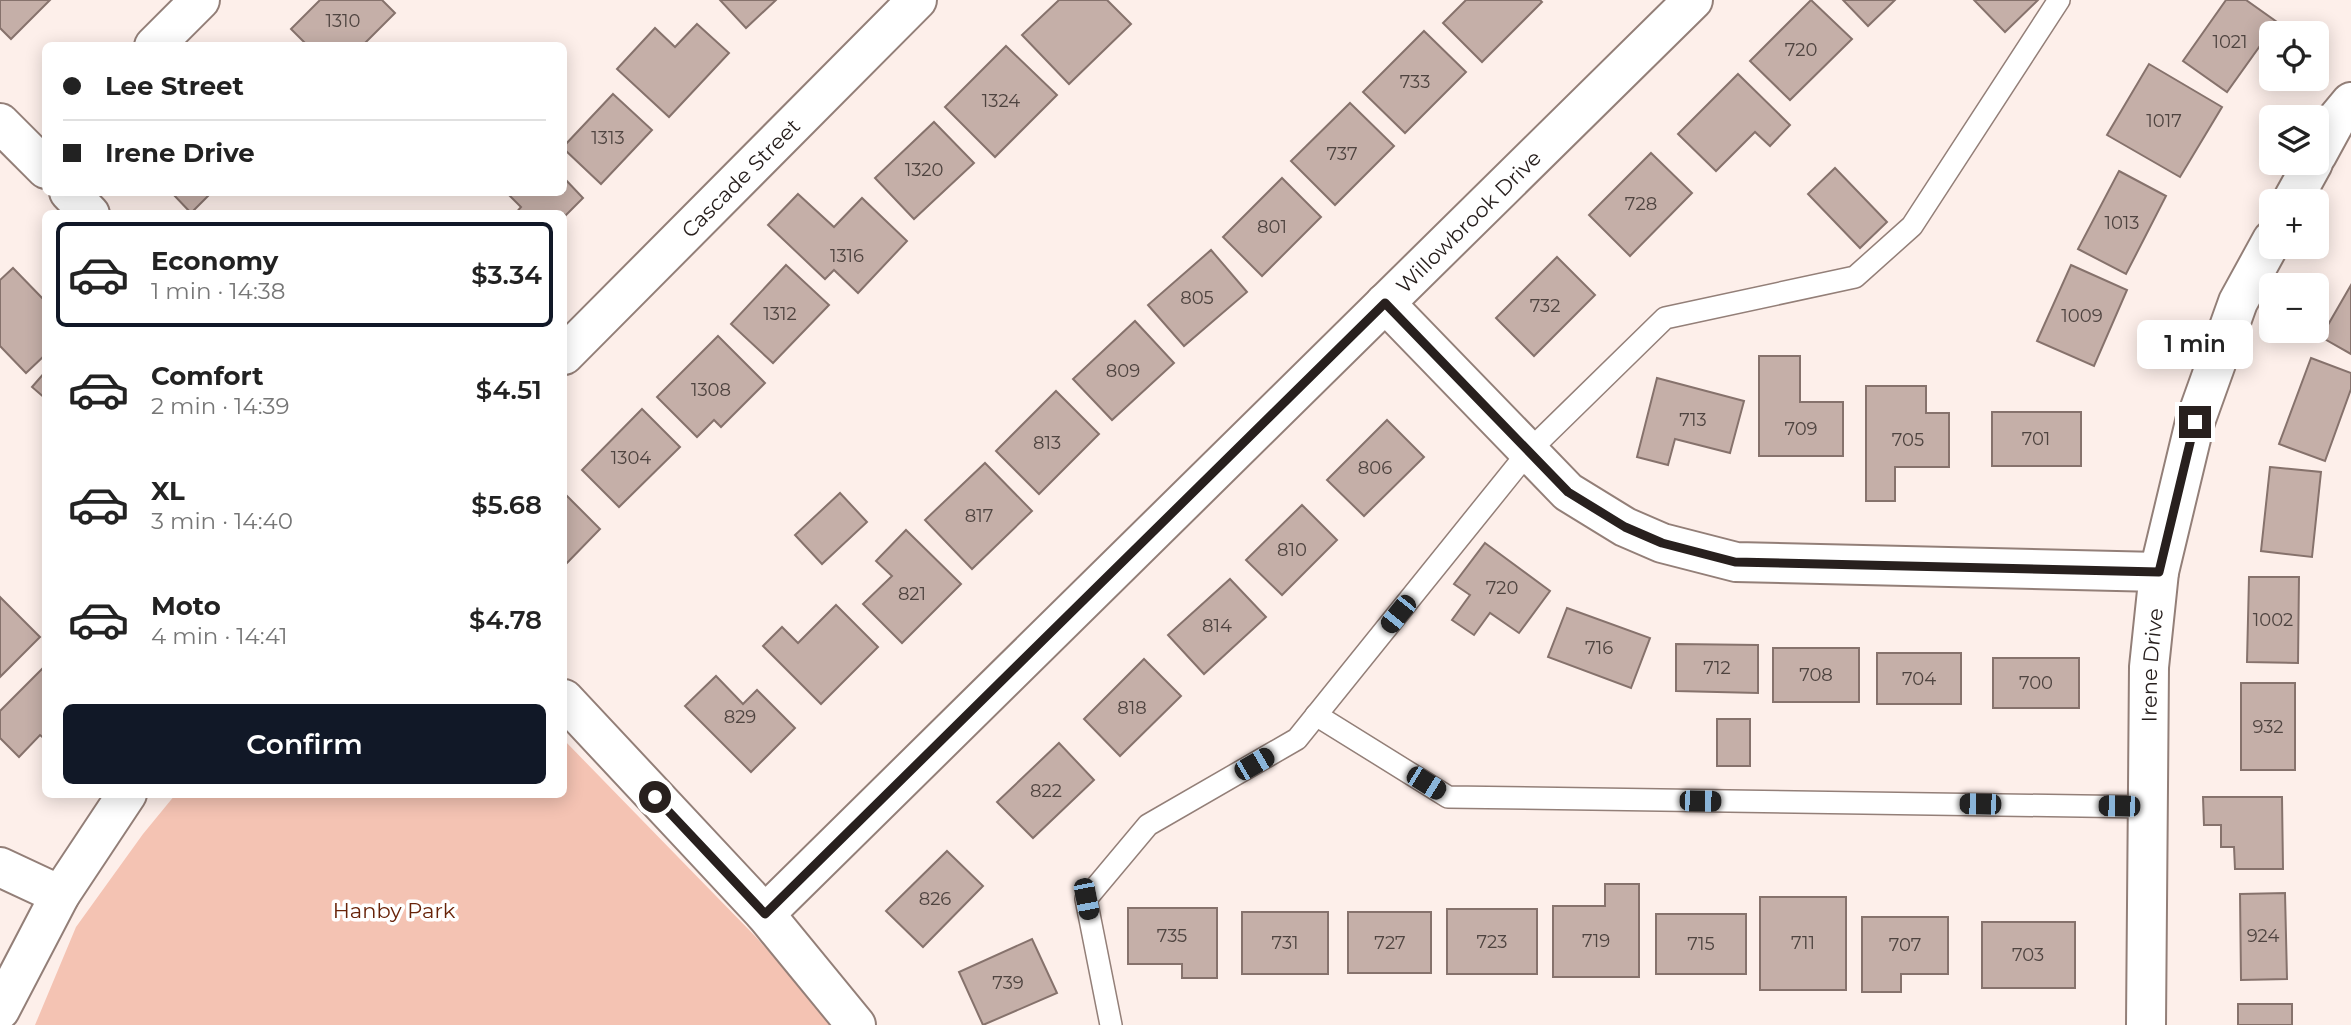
<!DOCTYPE html>
<meta charset="utf-8">
<style>
body{margin:0;font-family:Montserrat,sans-serif;background:#f6f6f6;color:#222;height:100vh;display:flex;flex-direction:column;font-size:26px;white-space:nowrap}
*{box-sizing:border-box;margin:0}
p{font-size:23px;color:#767676}
.icon{flex:none;width:38px;height:38px;fill:none;stroke:currentColor;stroke-width:2;stroke-linecap:round;stroke-linejoin:round}
.map{position:relative;flex:1;overflow:hidden}
.sheet{position:absolute;left:42px;top:210px;width:525px;height:588px;display:flex;flex-direction:column;background:#fff;border-radius:10px;box-shadow:0 4px 18px #0003}
.sheet>*{flex:none}
.guide{position:absolute;left:42px;top:42px;width:525px;height:154px;border-radius:10px;box-shadow:0 4px 18px #0003;display:grid;align-content:center;height:154px;padding:0 21px;background:#fff}
.tools{position:absolute;left:2259px;top:21px;display:grid;gap:14px}
.tools a{display:grid;place-items:center;width:70px;height:70px;border-radius:10px;background:#fff;box-shadow:0 4px 18px #0003;font-size:35px}
.end{position:absolute;width:32px;height:32px;margin:-16px;border:9px solid #28201e;background:#fff;box-shadow:0 0 0 4px #fff}
.from{border-radius:50%}
.bubble{position:absolute;height:49px;border-radius:10px;background:#fff;box-shadow:0 4px 18px #0003;font-size:23px;font-weight:600;line-height:49px;text-align:center}
.car{position:absolute;width:21px;height:42px;margin:-21px -10px;border-radius:9px;box-shadow:0 0 5px 2px #0007;background:linear-gradient(#222 24%,#8ab4d8 0 40%,#222 0 76%,#8ab4d8 0 86%,#222 0)}
.guide b{display:flex;align-items:center;gap:24px;height:66px;font-size:26px}
.guide b+b{border-top:2px solid #e0e0e0}
.guide i{width:18px;height:18px;background:#222}
ul{padding:12px 0 0;list-style:none}
li{display:flex;align-items:center;gap:21px;height:105px;margin:0 14px 10px;padding:0 7px;border:4px solid transparent;border-radius:10px}
li div{flex:1}
li b{display:block;font-size:26px}
li em{font-style:normal;font-weight:600}
li.on{border-color:#111827}
li>.icon{width:63px;height:63px;stroke-width:1.5}
.primary-button{display:flex;gap:14px;margin-top:auto;padding:14px 21px}
.primary-button a{flex:1;height:80px;border-radius:10px;background:#111827;color:#fff;font-size:28px;font-weight:600;line-height:80px;text-align:center}
.map>svg:first-child{display:block}
.green{fill:#f4c3b3}
.building{fill:#c5afa8;stroke:#86726c;stroke-width:2}
.lines{fill:none;stroke-linecap:round;stroke-linejoin:round}
.lane-casing{stroke:#937f78;stroke-width:24}
.street-casing{stroke:#937f78;stroke-width:42}
.lane{stroke:#fff;stroke-width:21}
.street{stroke:#fff;stroke-width:38}
.route{stroke:#28201e;stroke-width:9}
.labels{text-anchor:middle;dominant-baseline:central;stroke-width:7;stroke-linejoin:round;paint-order:stroke}
.number-label{font-size:18px;fill:#4f4440}
.street-label{font-size:21px;fill:#28201e;stroke:#fff}
.park-label{font-size:21px;fill:#682309;stroke:#fff}
</style>
<div class="map">
<svg width="2351" height="1025" viewBox="0 0 2351 1025">
<rect width="100%" height="100%" fill="#fdefea"/>
<path class="green" d="M564,740l190,195 82,90h-801l41,-98 67,-93 32,-39 389,-1z"/>
<g class="building">
<path d="M0,0h50l-39,39 -11,-11z"/>
<path d="M320,0h62l13,13 -33,33h-54l-17,-17z"/>
<path d="M720,0h56l-30,28z"/>
<path d="M1059,0h48l24,24 -62,60 -47,-49z"/>
<path d="M1466,0h74l2,2 -60,60 -39,-39z"/>
<path d="M1811,0l41,39 -62,61 -40,-39z"/>
<path d="M1843,0h52l-27,26z"/>
<path d="M1974,0h64l-33,32z"/>
<path d="M2226,0h20l31,22 -50,70 -44,-31z"/>
<path d="M697,24l32,29 -60,64 -52,-48 38,-41 20,19z"/>
<path d="M1424,31l42,41 -61,61 -42,-41z"/>
<path d="M1006,46l51,49 -62,62 -50,-50z"/>
<path d="M2149,64l73,43 -42,70 -73,-42z"/>
<path d="M1738,74l52,51 -20,21 -15,-14 -39,39 -38,-37z"/>
<path d="M613,94l39,36 -51,54 -37,-35v-3z"/>
<path d="M1350,103l44,43 -59,59 -44,-44z"/>
<path d="M934,122l40,41 -60,56 -39,-41z"/>
<path d="M1651,153l41,40 -62,63 -41,-41z"/>
<path d="M1835,168l52,54 -27,26 -52,-54z"/>
<path d="M2119,171l47,25 -40,78 -48,-25z"/>
<path d="M564,178l19,20 -19,19v-3h-49l6,-7 -15,-15h58z"/>
<path d="M1282,178l39,39 -59,59 -39,-39z"/>
<path d="M171,192h41l-21,21z"/>
<path d="M798,194l36,33 28,-29 45,43 -49,52 -24,-23 -9,9 -57,-54z"/>
<path d="M1211,250l36,42 -63,54 -36,-41z"/>
<path d="M1557,257l38,38 -61,61 -38,-38z"/>
<path d="M786,265l43,40 -56,58 -42,-39z"/>
<path d="M2071,265l56,25 -33,76 -57,-25z"/>
<path d="M13,268l33,34v52l-20,19 -26,-27v-66z"/>
<path d="M2351,285v69l-30,-17z"/>
<path d="M1135,321l39,42 -62,57 -39,-41z"/>
<path d="M718,336l47,47 -44,44 -7,-7 -17,17 -40,-40z"/>
<path d="M1759,356h41v46h43v54h-84z"/>
<path d="M2311,358l40,15v16l-26,72 -46,-17z"/>
<path d="M46,371v28l-14,-12z"/>
<path d="M1657,378l87,23 -14,52 -55,-14 -7,26 -31,-8z"/>
<path d="M1866,386h60v27h23v54h-54v34h-29z"/>
<path d="M1056,391l43,43 -60,60 -43,-43z"/>
<path d="M642,409l38,38 -61,60 -37,-37z"/>
<rect x="1992" y="412" width="89" height="54"/>
<path d="M1387,420l37,37 -60,59 -37,-36z"/>
<path d="M985,463l47,48 -60,58 -47,-49z"/>
<path d="M2270,467l51,5 -9,85 -51,-6z"/>
<path d="M564,493l36,36 -36,37z"/>
<path d="M840,493l27,29 -45,42 -27,-29z"/>
<path d="M1302,505l35,35 -55,55 -36,-35z"/>
<path d="M906,530l55,54 -59,59 -39,-39 29,-28 -16,-15z"/>
<path d="M1485,543l65,48 -31,42 -29,-20 -16,22 -22,-15 18,-25 -16,-11z"/>
<path d="M2249,577h50l-1,86 -51,-1z"/>
<path d="M1230,579l36,38 -62,57 -36,-39z"/>
<path d="M0,597l40,40 -40,40z"/>
<path d="M836,605l42,42 -57,57 -58,-58 19,-19 16,16z"/>
<path d="M1567,608l83,30 -19,50 -83,-31z"/>
<path d="M1676,644l82,1v48l-82,-2z"/>
<rect x="1773" y="648" width="86" height="54"/>
<rect x="1877" y="653" width="84" height="51"/>
<rect x="1993" y="658" width="86" height="50"/>
<path d="M1144,659l37,37 -61,60 -36,-37z"/>
<path d="M46,665v75l-6,-5 -21,22 -19,-19v-27z"/>
<path d="M716,676l27,28 14,-14 38,38 -44,44 -66,-66z"/>
<rect x="2241" y="683" width="54" height="87"/>
<rect x="1717" y="719" width="33" height="47"/>
<path d="M1059,743l35,37 -61,58 -36,-36z"/>
<path d="M2203,797h79l1,72h-48l-1,-22h-13v-22h-17z"/>
<path d="M947,851l36,35 -60,61 -37,-36z"/>
<path d="M1605,884h34v93h-86v-71h52z"/>
<path d="M2285,893l2,86 -46,1 -1,-86z"/>
<rect x="1760" y="897" width="86" height="93"/>
<path d="M1128,908h89v70h-35v-14h-54z"/>
<rect x="1447" y="909" width="90" height="65"/>
<rect x="1242" y="912" width="86" height="62"/>
<rect x="1348" y="912" width="83" height="61"/>
<rect x="1656" y="914" width="90" height="60"/>
<path d="M1862,917h86v57h-47v18h-39z"/>
<rect x="1982" y="922" width="93" height="66"/>
<path d="M1032,939l25,54 -74,32 -24,-53z"/>
<rect x="2238" y="1004" width="54" height="21"/>
</g>
<g class="lines">
<defs>
<g id="lane">
<path d="M1316,715l132,82 699,10"/>
<path d="M1111,1025l-25,-126 62,-74 149,-86 232,-288 136,-133 190,-41 57,-51 147,-226"/>
</g>
<g id="street">
<path d="M154,46l46,-46"/>
<path d="M0,123l46,46"/>
<path d="M2317,155l19,-35 15,-18"/>
<path d="M69,192l21,22"/>
<path d="M2292,201l21,-38"/>
<path d="M1385,303l183,189 57,35 37,16 74,19 423,10"/>
<path id="s1" d="M564,355l353,-355"/>
<path d="M564,699l201,215 91,111"/>
<path d="M0,867l60,28"/>
<path id="s2" d="M765,914l928,-914"/>
<path d="M0,1010l60,-115 67,-101"/>
<path id="s3" d="M2146,1025l3,-358 10,-95 36,-150 43,-120 34,-62"/>
</g>
</defs>
<use href="#lane" class="lane-casing"/>
<use href="#street" class="street-casing"/>
<use href="#lane" class="lane"/>
<use href="#street" class="street"/>
</g>
<g class="lines">
<path class="route" d="M655,797l110,117 620,-611 183,189 57,35 37,16 73,19 424,10 36,-150"/>
</g>
<g class="labels">
<g class="number-label">
<text x="343" y="21">1310</text>
<text x="2230" y="42">1021</text>
<text x="1801" y="50">720</text>
<text x="1415" y="82">733</text>
<text x="1001" y="101">1324</text>
<text x="2164" y="121">1017</text>
<text x="608" y="138">1313</text>
<text x="1342" y="154">737</text>
<text x="924" y="170">1320</text>
<text x="1641" y="204">728</text>
<text x="2122" y="223">1013</text>
<text x="1272" y="227">801</text>
<text x="847" y="256">1316</text>
<text x="1197" y="298">805</text>
<text x="1545" y="306">732</text>
<text x="780" y="314">1312</text>
<text x="2082" y="316">1009</text>
<text x="1123" y="371">809</text>
<text x="711" y="390">1308</text>
<text x="1693" y="420">713</text>
<text x="1801" y="429">709</text>
<text x="2036" y="439">701</text>
<text x="1908" y="440">705</text>
<text x="1047" y="443">813</text>
<text x="631" y="458">1304</text>
<text x="1375" y="468">806</text>
<text x="979" y="516">817</text>
<text x="1292" y="550">810</text>
<text x="1502" y="588">720</text>
<text x="912" y="594">821</text>
<text x="2273" y="620">1002</text>
<text x="1217" y="626">814</text>
<text x="1599" y="648">716</text>
<text x="1717" y="668">712</text>
<text x="1816" y="675">708</text>
<text x="1919" y="679">704</text>
<text x="2036" y="683">700</text>
<text x="1132" y="708">818</text>
<text x="740" y="717">829</text>
<text x="2268" y="727">932</text>
<text x="1046" y="791">822</text>
<text x="935" y="899">826</text>
<text x="1172" y="936">735</text>
<text x="2263" y="936">924</text>
<text x="1596" y="941">719</text>
<text x="1492" y="942">723</text>
<text x="1285" y="943">731</text>
<text x="1390" y="943">727</text>
<text x="1803" y="943">711</text>
<text x="1701" y="944">715</text>
<text x="1905" y="945">707</text>
<text x="2028" y="955">703</text>
<text x="1008" y="983">739</text>
</g>
<g class="street-label">
<text stroke="none"><textPath href="#s1" startOffset="250">Cascade Street</textPath></text>
<text stroke="none"><textPath href="#s2" startOffset="987">Willowbrook Drive</textPath></text>
<text stroke="none"><textPath href="#s3" startOffset="360">Irene Drive</textPath></text>
</g>
<g class="park-label">
<text x="394" y="910">Hanby Park</text>
</g>
</g>
</svg>
<div class="tools">
<a><svg class="icon" aria-label="locate" viewBox="0 0 24 24"><circle cx="12" cy="12" r="6"/><path d="M12 2v4M12 18v4M2 12h4M18 12h4"/></svg></a>
<a><svg class="icon" aria-label="layers" viewBox="0 0 24 24"><path d="M12 4l9 5-9 5-9-5zM3 14l9 5 9-5"/></svg></a>
<a>+</a>
<a>−</a>
</div>
<i class="end from" style="left:655px;top:797px"></i>
<i class="end" style="left:2195px;top:422px"></i>
<div class="bubble" style="left:2137px;top:320px;width:116px">1 min</div>
<i class="car" style="left:1398px;top:614px;rotate:219deg"></i>
<i class="car" style="left:1254px;top:764px;rotate:60deg"></i>
<i class="car" style="left:1426px;top:783px;rotate:122deg"></i>
<i class="car" style="left:1700px;top:801px;rotate:91deg"></i>
<i class="car" style="left:1980px;top:804px;rotate:271deg"></i>
<i class="car" style="left:2119px;top:806px;rotate:271deg"></i>
<i class="car" style="left:1086px;top:899px;rotate:169deg"></i>
<div class="guide">
<b><i class="from"></i>Lee Street</b>
<b><i></i>Irene Drive</b>
</div>
<section class="sheet">
<ul>
<li class="on"><svg class="icon" aria-label="car" viewBox="0 0 24 24"><path d="M5 17H2v-5l4-1 3-4h7l3 4 3 1v5h-3M9 17h6M6 11h13"/><circle cx="7" cy="17" r="2"/><circle cx="17" cy="17" r="2"/></svg><div><b>Economy</b><p>1 min · 14:38</p></div><em>$3.34</em></li>
<li><svg class="icon" aria-label="car" viewBox="0 0 24 24"><path d="M5 17H2v-5l4-1 3-4h7l3 4 3 1v5h-3M9 17h6M6 11h13"/><circle cx="7" cy="17" r="2"/><circle cx="17" cy="17" r="2"/></svg><div><b>Comfort</b><p>2 min · 14:39</p></div><em>$4.51</em></li>
<li><svg class="icon" aria-label="car" viewBox="0 0 24 24"><path d="M5 17H2v-5l4-1 3-4h7l3 4 3 1v5h-3M9 17h6M6 11h13"/><circle cx="7" cy="17" r="2"/><circle cx="17" cy="17" r="2"/></svg><div><b>XL</b><p>3 min · 14:40</p></div><em>$5.68</em></li>
<li><svg class="icon" aria-label="car" viewBox="0 0 24 24"><path d="M5 17H2v-5l4-1 3-4h7l3 4 3 1v5h-3M9 17h6M6 11h13"/><circle cx="7" cy="17" r="2"/><circle cx="17" cy="17" r="2"/></svg><div><b>Moto</b><p>4 min · 14:41</p></div><em>$4.78</em></li>
</ul>
<div class="primary-button"><a>Confirm</a></div>
</section>
</div>
